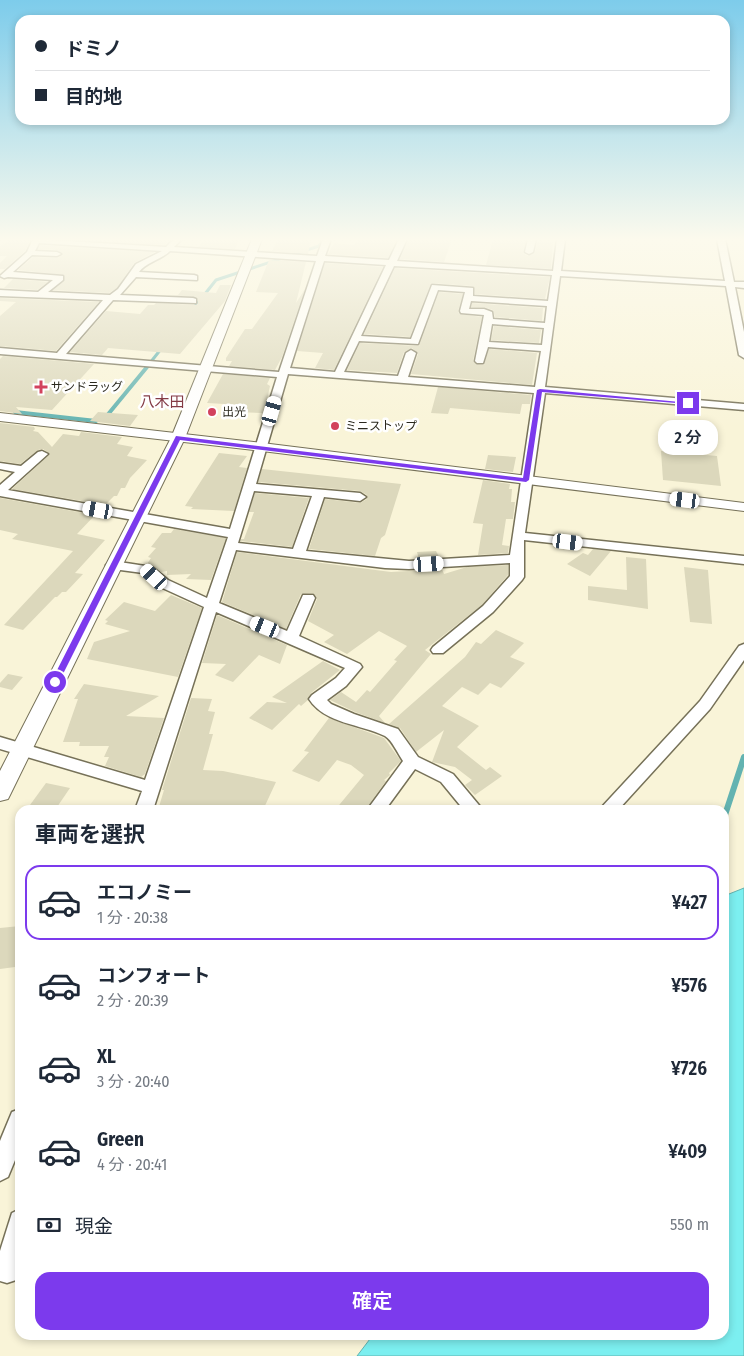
<!DOCTYPE html>
<html lang="ja">
<meta charset="utf-8">
<style>
body{margin:0;font-family:"Fira Sans Condensed","Noto Sans JP",sans-serif;background:#f6f6f7;color:#1f2937;height:100vh;display:flex;flex-direction:column;font-size:19px;white-space:nowrap}
*{box-sizing:border-box;margin:0}
p{font-size:16px;color:#747a83}
.icon{flex:none;width:28px;height:28px;fill:none;stroke:currentColor;stroke-width:2;stroke-linecap:round;stroke-linejoin:round}
.map{position:relative;flex:1;overflow:hidden}
.sheet{position:absolute;left:15px;top:805px;width:714px;height:535px;display:flex;flex-direction:column;background:#fff;border-radius:15px;box-shadow:0 2px 8px #0003}
.sheet>*{flex:none}
.guide{position:absolute;left:15px;top:15px;width:715px;height:110px;border-radius:15px;box-shadow:0 2px 8px #0003;display:grid;align-content:center;height:110px;padding:0 20px;background:#fff}
.end{position:absolute;width:22px;height:22px;margin:-11px;border:6px solid #7c3aed;background:#fff;box-shadow:0 0 0 2px #fff}
.from{border-radius:50%}
.bubble{position:absolute;height:35px;border-radius:15px;background:#fff;box-shadow:0 2px 8px #0003;font-size:16px;font-weight:600;line-height:35px;text-align:center}
.car{position:absolute;width:15px;height:30px;margin:-15px -8px;border-radius:6px;box-shadow:0 0 4px 1px #0007;background:linear-gradient(#fff 24%,#345 0 40%,#fff 0 76%,#345 0 86%,#fff 0)}
.guide b{display:flex;align-items:center;gap:18px;height:48px;font-size:19px}
.guide b+b{border-top:1px solid #e0e1e3}
.guide i{width:12px;height:12px;background:#1f2937}
ul{padding:0;list-style:none}
li{display:flex;align-items:center;gap:15px;height:75px;margin:0 10px 8px;padding:0 10px;border:2px solid transparent;border-radius:15px}
li div{flex:1}
li b{display:block;font-size:19px}
li em{font-style:normal;font-weight:600}
li.selected{border-color:#7c3aed}
li>.icon{width:45px;height:45px;stroke-width:1.5}
h2{padding:0 20px;font-size:22px;line-height:60px}
.pay{display:flex;align-items:center;gap:12px;height:55px;padding:0 20px;font-size:19px}
.pay p{margin-inline-start:auto}
.cta{display:flex;gap:10px;margin-top:auto;padding:10px 20px}
.cta a{flex:1;height:58px;border-radius:15px;background:#7c3aed;color:#fff;font-size:20px;font-weight:600;line-height:58px;text-align:center}
.map>svg:first-child{display:block}
.water{fill:#7ceff0;stroke:#63b3b1}
.lines{fill:none;stroke-linecap:round;stroke-linejoin:round}
.stream-far2{stroke:#63b3b1;stroke-width:3}
.stream-far1{stroke:#63b3b1;stroke-width:4}
.stream{stroke:#63b3b1;stroke-width:6}
.building{fill:#dcd8bc}
.minor-casing{stroke:#767158;stroke-width:3}
.tertiary-casing{stroke:#767158;stroke-width:2}
.secondary-casing{stroke:#767158;stroke-width:2}
.minor{fill:#fff;fill-rule:evenodd}
.tertiary{fill:#fff;fill-rule:evenodd}
.secondary{fill:#fff;fill-rule:evenodd}
.route{fill:#7c3aed}
.poi-dot{fill:#d2425d;stroke:#fff;stroke-width:2}
.labels{text-anchor:middle;dominant-baseline:central;stroke-width:5;stroke-linejoin:round;paint-order:stroke}
.far-poi-label{font-size:12px;fill:#2a281d;stroke:#fff;text-anchor:start}
.far-quarter-label{font-size:15px;fill:#843b45;stroke:#fff}
</style>
<div class="map">
<svg width="744" height="1356" viewBox="0 0 744 1356">
<rect width="100%" height="100%" fill="#f9f4d8"/>
<path class="water" d="M744,888v468h-387l16,-21h351v-439z"/>
<g class="lines">
<g class="stream-far2">
<path d="M193,309l23,-29 103,-34 4,-7"/>
<path d="M146,368l15,-19"/>
</g>
<g class="stream-far1">
<path d="M15,412l81,9"/>
<path d="M105,418l42,-51"/>
</g>
<path class="stream" d="M724,818l20,-61"/>
</g>
<g class="building">
<path d="M10,239h21l-6,12 -20,18h-5v-6l7,-7h-7v-10z"/>
<path d="M59,239h110l-4,6z"/>
<path d="M203,239h36l-4,10 -36,-2z"/>
<path d="M278,239h33l-3,15 -36,-3z"/>
<path d="M359,239h38l-9,19 -60,-4 6,-11 20,2z"/>
<path d="M409,239h43l-8,23 -44,-3z"/>
<path d="M493,239l33,2 -3,12 5,3 7,-4 3,-11 15,1 -2,27 -65,-4z"/>
<path d="M40,245l115,7 -21,11 -17,25 -8,5 -56,-3 11,-9v-6l-46,-5 15,-13 24,1 6,-3 -6,-5 -19,-1z"/>
<path d="M269,260l37,2 -10,41 9,-14 -23,68 -7,13 -46,-4 3,-5h-6v-3l19,-29h7l26,-36 -22,-1z"/>
<path d="M325,263l58,4 -49,103 -19,-2 8,-15 -26,-2z"/>
<path d="M395,268l155,9 -5,22 -70,-5 -2,-8 -42,-3 -21,54 -46,-3z"/>
<path d="M13,279l35,3 -11,8 -33,-2z"/>
<path d="M220,285h11l-6,16 -45,53 -72,-6 -6,7 -32,-3 36,-41 34,3 8,-9h6l2,-2 40,2 2,-2 -1,-6 -30,-2h11l4,-5 34,3z"/>
<path d="M439,292l24,2 -5,17 1,3 23,3 -9,44 3,3 8,1 5,-16 48,4 -5,32 -121,-11 7,-20 -6,-6 -8,4 -7,21 -50,-3 13,-27 59,3z"/>
<path d="M0,298l99,4 -43,49 -56,-5v-30l16,-14 -16,-1z"/>
<path d="M472,303l71,5 -1,13 -47,-4 -2,-7 -9,-3h-13z"/>
<path d="M494,326l47,4 -2,13 -48,-3z"/>
<path d="M3,356l91,8 -42,46 -36,-3 6,7 -22,-3v-52z"/>
<path d="M223,374l47,4 -3,6 3,2 -6,27 -27,-1 5,-7 -35,-2z"/>
<path d="M438,387l93,8 -1,9h-8l-2,10 -70,-6 -2,6 -17,-1z"/>
<path d="M98,412l40,3 -8,11 -40,-5z"/>
<path d="M0,423l34,4 1,2 -2,2 5,1 14,15 11,-13 16,2 2,-4 41,5 -5,7 16,3 -6,9 20,4 -17,18 -5,10h-4l-4,8h-3l-9,9 -93,-16 38,-35 -7,-5 -5,1 -18,14 -20,-3z"/>
<path d="M661,451l56,5 4,30 -58,-6z"/>
<path d="M219,453l28,3 -8,11 8,1 -13,43 -43,-2 2,-2 -8,-1z"/>
<path d="M488,455l28,2 -3,15 -28,-3z"/>
<path d="M262,469l139,15 -16,51 -4,3 -6,18 -66,-7 16,-50 35,4 7,-4v-4l-7,-4 -102,-9z"/>
<path d="M483,480l27,4 -1,5h3l-1,13h4l-2,17h-7l-4,26 7,1 -1,7 -30,2 5,-31 -10,-1z"/>
<path d="M255,493l54,5 -17,49 -52,-6 1,-2h3l10,-27h-5z"/>
<path d="M0,498l95,17 -18,19 28,6 -30,33 8,1 -17,18h-4l-5,5h-2l-32,33 -19,-5 69,-74 -61,-12 6,-5 -18,-4z"/>
<path d="M174,529l52,9 -15,42 -25,-1 5,-5 -24,1v-4l-6,1 -8,-6 -6,-2 4,-6 -3,-1 8,-9 -5,-1 11,-14h9z"/>
<path d="M593,549l18,2 -21,25 -23,-12 16,-11 5,2z"/>
<path d="M436,551l3,6 -20,2 -2,-7z"/>
<path d="M237,552l154,20 51,-3 2,5 23,-7 41,-2v10l-26,30 -57,45 6,4 -52,62 6,7 -30,-11 -25,-12 11,-8 15,10 11,-12 3,2 27,-31 -3,-1 13,-14 -28,-15 -32,23 -23,-12 10,-7 -26,-14 9,-22 -4,-6 -12,1 -15,35 -64,-27z"/>
<path d="M626,557l20,2 2,50 -60,-9v-14l39,4z"/>
<path d="M684,567l24,3 4,54 -22,-2z"/>
<path d="M171,595l31,13 -24,69 -91,-18 7,-17 36,-11 -25,-7 3,-3 -3,-1 19,-18 31,9z"/>
<path d="M217,615l70,30 -7,19 -21,-9 -26,27 -18,-7 11,-11 -24,-1z"/>
<path d="M496,630l28,13 -14,14 15,6 -24,25 -11,-5 -12,12 -16,-8 -20,19 37,20 -22,21 29,23 4,-3 12,9 -27,19 -10,-10 7,-5 -17,-13 -23,-5 12,-32 -28,22 -16,-24 -11,-4 76,-67 11,-15 5,2z"/>
<path d="M323,661l17,9 -29,23 -3,7 -7,6 -2,-2 -27,26 -23,-12 18,-16 20,1 -15,-6z"/>
<path d="M8,674l15,3 -11,13 -12,-3v-4z"/>
<path d="M84,684l75,12 -33,20 38,2 -19,56 -4,3 -36,-11 4,-9h-5l5,-11h-30l1,-4h-17l15,-43h-4z"/>
<path d="M191,698l21,1 -4,12 7,1 -6,22h4l-10,36 20,1 53,11 -13,28h-105l6,-20h-2z"/>
<path d="M329,718l55,20 17,23 -12,12 1,2 -6,5 2,1 -21,29h-30l29,-35 -13,-10 -14,-5 -18,22 -27,-11 17,-19 -5,-1z"/>
<path d="M46,783l24,5 -15,22 -25,-5z"/>
<path d="M20,926v36h-4l-1,5 -15,2v-41z"/>
</g>
<g class="lines">
<defs>
<g id="minor">
<path d="M33,239l133,8 8,-8h8l-8,8 143,9 6,-17h8l-6,17 64,4 10,-21h8l-10,22 156,10 4,-32h8l-4,32 164,10 -8,-42h8l9,43h10v6l-9,-1 9,45v26l-5,-3 -13,-69 -166,-10 -15,111 199,17v6l-199,-17 -20,140 219,23v8l-220,-24v37l-2,3 -29,32 -50,41h-10l-2,-3 2,-3 50,-41 27,-30v-13l-101,6 -24,-1 -149,-18 -17,53 68,28 16,-36h10l2,3 -16,38 61,28 2,3 -16,19 -19,14 4,4 23,10 44,15 20,28 35,17 30,36h-19l-23,-28 -26,-13 -30,41h-18l36,-49c-5,-7 -11,-21 -18,-25 -24,-12 -60,-12 -76,-37l3,-4 24,-17 9,-10 -129,-56 -63,198h-18l7,-19 -142,-42v-12l145,43 59,-173 -46,-21 -15,-13 -30,-4 -7,-4 7,-4 39,6 16,13 39,18 21,-61 -228,-41v-11l15,-13 -15,-3v-6l21,3 17,-14 4,-1 6,3 -40,36 222,39 47,-152 -277,-23v-6l57,5 46,-53 -103,-4v-6l38,2 15,-12 -45,-3 -4,1 -4,-2 27,-24zM39,243l123,8 -26,13 -18,25 -8,6 -62,-3 15,-12v-4l-50,-4 19,-17 25,1 4,-2 -4,-2 -22,-1zM170,251l146,10 -37,111 -213,-18 47,-54 83,3v-4l-3,-1 -73,-3 16,-18 61,3v-4l-3,-1 -55,-3c7,-10 22,-12 31,-21zM324,261l62,4 -51,107 -45,-4zM394,266l158,9 -4,26 -75,-5v-8l-41,-3 -21,54 -50,-3zM438,290l27,2 -5,19 1,2 23,2 -9,46 2,2h6l5,-16 53,4 -6,36 -127,-10 8,-24 -5,-3 -5,3 -8,23 -54,-4 15,-31 59,3zM471,301l76,5 -2,17 -52,-4 -1,-7 -8,-3h-15zM492,324l52,4 -2,17 -53,-3zM288,374l246,19 -24,162 -101,6 -103,-10 18,-54 36,4 6,-4 -6,-4 -104,-9zM254,491l58,5 -19,53 -55,-6z"/>
<path d="M528,239h8l-3,13 -4,2 -4,-2z"/>
<path d="M744,644v16l-34,49 -92,101h-19l101,-109 39,-55z"/>
<path d="M20,1109v39l-12,29 -8,4v-40l12,-29z"/>
<path d="M20,1209v60l-4,11 -9,3 -7,-2v-30l12,-38z"/>
</g>
<path id="tertiary" d="M0,413l262,30 482,60v8l-482,-60 -262,-30z"/>
<path id="secondary" d="M252,239h10l-77,199 -174,355 -3,6 -8,2v-30l171,-333z"/>
</defs>
<use href="#minor" class="minor-casing"/>
<use href="#tertiary" class="tertiary-casing"/>
<use href="#secondary" class="secondary-casing"/>
<use href="#minor" class="minor"/>
<use href="#tertiary" class="tertiary"/>
<use href="#secondary" class="secondary"/>
</g>
<linearGradient id="sky" x2="0" y2="1"><stop stop-color="#7dcceb"/><stop offset="0.56" stop-color="#fcfaed"/><stop offset="1" stop-color="#fcfaed" stop-opacity="0"/></linearGradient>
<rect width="744" height="428" fill="url(#sky)"/>
<path class="route" d="M540,389l151,14 -3,1 -146,-12 -13,88 -3,2 -346,-42 -121,242 -4,3 -4,-3 125,-246 347,42 14,-88z"/>
<g class="poi-dot">
<path d="M38.5 379.5h5v5h5v5h-5v5h-5v-5h-5v-5h5z"/>
<circle cx="212" cy="412" r="5"/>
<circle cx="335" cy="426" r="5"/>
</g>
<g class="labels">
<g class="far-poi-label">
<text x="51" y="387">サンドラッグ</text>
<text x="222" y="412">出光</text>
<text x="345" y="426">ミニストップ</text>
</g>
<g class="far-quarter-label">
<text x="162" y="402">八木田</text>
</g>
</g>
</svg>
<i class="end from" style="left:55px;top:682px"></i>
<i class="end" style="left:688px;top:403px"></i>
<div class="bubble" style="left:658px;top:420px;width:60px">2 分</div>
<i class="car" style="left:272px;top:411px;rotate:16deg"></i>
<i class="car" style="left:685px;top:500px;rotate:277deg"></i>
<i class="car" style="left:98px;top:510px;rotate:280deg"></i>
<i class="car" style="left:568px;top:542px;rotate:97deg"></i>
<i class="car" style="left:429px;top:564px;rotate:87deg"></i>
<i class="car" style="left:154px;top:577px;rotate:313deg"></i>
<i class="car" style="left:265px;top:627px;rotate:292deg"></i>
<div class="guide">
<b><i class="from"></i>ドミノ</b>
<b><i></i>目的地</b>
</div>
<section class="sheet">
<h2>車両を選択</h2>
<ul>
<li class="selected"><svg class="icon" aria-label="car" viewBox="0 0 24 24"><path d="M5 17H2v-5l4-1 3-4h7l3 4 3 1v5h-3M9 17h6M6 11h13"/><circle cx="7" cy="17" r="2"/><circle cx="17" cy="17" r="2"/></svg><div><b>エコノミー</b><p>1 分 · 20:38</p></div><em>¥427</em></li>
<li><svg class="icon" aria-label="car" viewBox="0 0 24 24"><path d="M5 17H2v-5l4-1 3-4h7l3 4 3 1v5h-3M9 17h6M6 11h13"/><circle cx="7" cy="17" r="2"/><circle cx="17" cy="17" r="2"/></svg><div><b>コンフォート</b><p>2 分 · 20:39</p></div><em>¥576</em></li>
<li><svg class="icon" aria-label="car" viewBox="0 0 24 24"><path d="M5 17H2v-5l4-1 3-4h7l3 4 3 1v5h-3M9 17h6M6 11h13"/><circle cx="7" cy="17" r="2"/><circle cx="17" cy="17" r="2"/></svg><div><b>XL</b><p>3 分 · 20:40</p></div><em>¥726</em></li>
<li><svg class="icon" aria-label="car" viewBox="0 0 24 24"><path d="M5 17H2v-5l4-1 3-4h7l3 4 3 1v5h-3M9 17h6M6 11h13"/><circle cx="7" cy="17" r="2"/><circle cx="17" cy="17" r="2"/></svg><div><b>Green</b><p>4 分 · 20:41</p></div><em>¥409</em></li>
</ul>
<div class="pay"><svg class="icon" aria-label="cash" viewBox="0 0 24 24"><path d="M3 7h18v10H3z"/><circle cx="12" cy="12" r="2"/></svg>現金<p>550 m</p></div>
<div class="cta"><a>確定</a></div>
</section>
</div>
